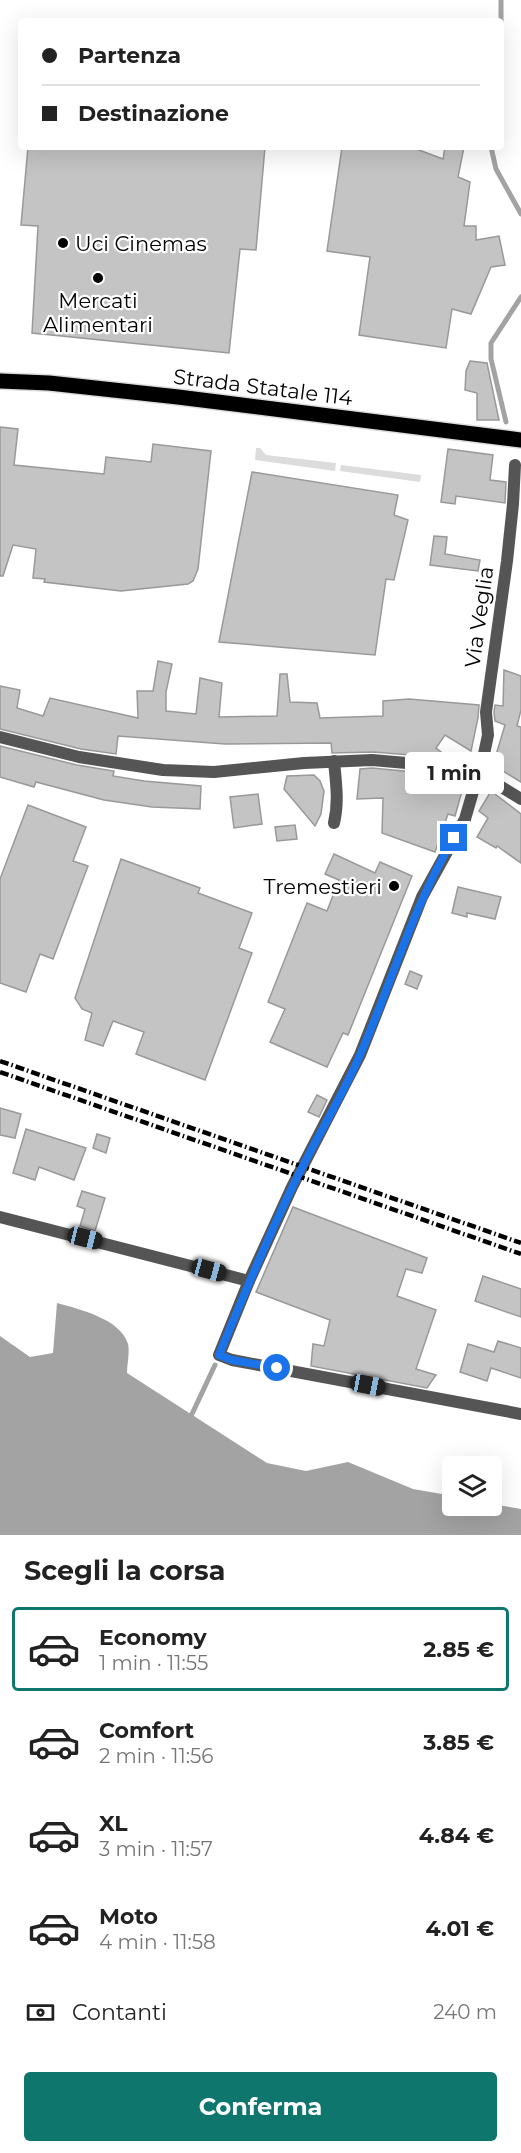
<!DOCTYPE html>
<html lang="it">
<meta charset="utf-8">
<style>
body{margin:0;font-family:Montserrat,sans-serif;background:#f6f6f6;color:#222;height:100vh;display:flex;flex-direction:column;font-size:22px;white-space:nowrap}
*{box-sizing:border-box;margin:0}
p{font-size:20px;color:#767676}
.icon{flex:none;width:33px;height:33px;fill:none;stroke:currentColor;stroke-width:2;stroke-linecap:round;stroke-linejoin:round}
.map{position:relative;height:1535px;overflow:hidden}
.details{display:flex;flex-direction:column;background:#fff;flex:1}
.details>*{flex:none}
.guide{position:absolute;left:18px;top:18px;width:486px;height:132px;border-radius:6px;box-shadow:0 6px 24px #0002;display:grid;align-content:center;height:132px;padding:0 24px;background:#fff}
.buttons{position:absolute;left:442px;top:1456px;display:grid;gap:12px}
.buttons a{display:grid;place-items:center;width:60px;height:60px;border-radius:6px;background:#fff;box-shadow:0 6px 24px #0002;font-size:30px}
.end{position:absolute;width:27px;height:27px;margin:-14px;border:8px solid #1a73e8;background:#fff;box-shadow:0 0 0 3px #fff}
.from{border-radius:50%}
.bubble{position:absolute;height:42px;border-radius:6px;background:#fff;box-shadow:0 6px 24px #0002;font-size:20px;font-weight:700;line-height:42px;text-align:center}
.car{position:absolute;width:18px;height:36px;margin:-18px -9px;border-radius:8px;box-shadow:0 0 4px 2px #0007;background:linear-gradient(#222 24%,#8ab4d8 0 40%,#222 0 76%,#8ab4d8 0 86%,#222 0)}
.guide b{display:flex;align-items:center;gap:21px;height:57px;font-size:22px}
.guide b+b{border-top:2px solid #e0e0e0}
.guide i{width:15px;height:15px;background:#222}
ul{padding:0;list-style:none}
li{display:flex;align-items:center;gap:18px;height:84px;margin:0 12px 9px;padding:0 12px;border:3px solid transparent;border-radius:6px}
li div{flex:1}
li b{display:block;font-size:22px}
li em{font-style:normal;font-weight:700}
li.active{border-color:#0f766e}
li>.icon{width:54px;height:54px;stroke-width:1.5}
h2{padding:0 24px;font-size:27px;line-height:72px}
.pay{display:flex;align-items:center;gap:15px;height:66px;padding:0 24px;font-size:22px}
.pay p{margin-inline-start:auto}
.cta{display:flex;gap:12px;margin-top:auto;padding:12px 24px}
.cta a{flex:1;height:69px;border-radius:6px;background:#0f766e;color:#fff;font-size:24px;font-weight:700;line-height:69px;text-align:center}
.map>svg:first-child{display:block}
.green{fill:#dcdcdc}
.water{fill:#a3a3a3}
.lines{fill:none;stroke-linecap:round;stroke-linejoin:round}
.stream{stroke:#a3a3a3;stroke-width:5}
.building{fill:#c4c4c4;stroke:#999;stroke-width:1.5}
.primary-casing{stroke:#dbdbdb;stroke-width:18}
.street{stroke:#555;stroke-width:12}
.primary{stroke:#000;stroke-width:15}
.rail{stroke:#000;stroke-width:4.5;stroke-dasharray:9 3 1.5 3;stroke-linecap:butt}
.route{stroke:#1a73e8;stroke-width:8}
.poi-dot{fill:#000;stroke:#fff;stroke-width:2}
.labels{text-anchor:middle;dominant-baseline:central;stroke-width:4.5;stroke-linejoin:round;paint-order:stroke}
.poi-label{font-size:21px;fill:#000;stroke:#fff;text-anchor:start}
.street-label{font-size:21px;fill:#000;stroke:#fff}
</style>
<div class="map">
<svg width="521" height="1535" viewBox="0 0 521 1535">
<rect width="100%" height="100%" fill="#fff"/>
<g class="green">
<path d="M256,448h4l6,7 70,8 -1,8 -80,-11z"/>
<path d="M341,465l80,10 -1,7 -80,-11z"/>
</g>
<path class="water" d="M57,1303c22,6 64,16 71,41 2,8 -1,20 -1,29l140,90 39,8 42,-9 65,27 40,7v10h39v-2l29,5v26h-521v-199l30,21 23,-4z"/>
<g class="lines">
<g class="stream">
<path d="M501,48v-48"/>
<path d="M491,147l5,22 25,45"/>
<path d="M506,422l-15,-63v-16l30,-46"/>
<path d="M192,1414l23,-49"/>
</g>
</g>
<g class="building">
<path d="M28,147h237l-9,103 -16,-1 -11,104 -197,-20 6,-107 -17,-1z"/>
<path d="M342,147h69l32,12 2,-12h19l-6,30 12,5 -6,44h12v14l23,-4 6,29 -14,2 -20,47 -19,-5 -6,39 -87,-13 11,-78 -43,-6z"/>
<path d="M470,361l17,2 12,57h-22v-27l-12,-3 1,-19z"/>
<path d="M0,427l18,2 -4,36 90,9 2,-17 45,5 2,-18 58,7 -13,118 -5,12 -5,3 -67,7 -77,-9 1,-3 -12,-1 3,-29 -23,-4 -10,31h-3z"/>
<path d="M448,449l45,6 -3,25 16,2 -1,21 -49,-7 -1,8 -14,-2z"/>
<path d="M252,472l146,23 -4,20 14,5 -14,60 -8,-1 -11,76 -156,-13z"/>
<path d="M434,536l13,1 -2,17 35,6 -2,11 -48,-6z"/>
<path d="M158,661l14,3 -6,28v19l30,3 4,-36 22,5 -3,34 58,-1 3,-42h7l3,28 27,1 3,15 63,-2v-15l26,-2 70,6 -1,13 -7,33 -26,-16 -9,13 13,10 -76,-6 -41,1 -1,-10 -106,1 -107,-8 -2,18 -35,-5 -81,-20v-43l20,4 -3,18 26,8 7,-18 88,20 -1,-27h16z"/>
<path d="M504,670l17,6v34l-4,16 4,1v55l-28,-17 12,-40 -10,-4 -1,-9 1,-7 8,1z"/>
<path d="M0,746l77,19 37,6 -1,5 31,5 57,5 -1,23 -48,-2 -48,-7 -68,-18 -2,5 -34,-10z"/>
<path d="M372,768l94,9 -11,39 -7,-2 -13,38 -53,-19 1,-35 -26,1 3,-30z"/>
<path d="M314,775l6,6 4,10 -3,23 -6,12 -31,-37 3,-13z"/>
<path d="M491,791l30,23v49l-24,-17 -1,2 -19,-11 11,-19 -9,-7z"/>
<path d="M258,794l4,30 -28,4 -4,-31z"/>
<path d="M28,805l58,22 -13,34 15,5 -35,93 -13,-5 -14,38 -26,-9v-104z"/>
<path d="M295,825l2,14 -20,2 -2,-14z"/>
<path d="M334,854l41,19 5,-11 32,14 -64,159 -5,-2 -16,34 -57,-25 15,-33 -17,-7 39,-99 20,8 12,-31 -14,-6z"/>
<path d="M121,859l79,29 -2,5 54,20 -13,35 13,5 -47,127 -69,-26 8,-22 -31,-11 -10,25 -18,-6 7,-27 -10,-4 -7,-11z"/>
<path d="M458,887l43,10 -6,22 -28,-6v4l-15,-4z"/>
<path d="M410,971l12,5 -5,13 -12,-5z"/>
<path d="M317,1095l10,5 -8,17 -11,-5z"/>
<path d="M0,1108l21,6 -6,24 -15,-3z"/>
<path d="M26,1129l60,19 -12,32 -35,-13 -4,13 -22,-7z"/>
<path d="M97,1134l13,4 -4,15 -13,-5z"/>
<path d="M82,1191l23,7 -10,33 -15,-5 5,-17 -8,-3z"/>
<path d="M293,1207l134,51 -5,15 -16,-4 -9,27 39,14 -20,59 20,6 -9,13 -116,-22 2,-22 11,2 6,-26 -74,-28z"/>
<path d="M483,1276l38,13v28l-46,-16z"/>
<path d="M498,1341l23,7v30l-30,-10 -4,13 -27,-9 8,-28 26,8z"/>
</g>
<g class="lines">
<defs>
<path id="primary" d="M0,381l49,2 129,14 343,43"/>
</defs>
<use href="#primary" class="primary-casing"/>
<g class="street">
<path d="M515,465l-2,39 -6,57 -21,151 2,23 -4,19 -19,65 -43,78 -62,158 -68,132 -43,94 -30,74 13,5 289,54"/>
<path d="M0,737l79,20 84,13 51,2 90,-9 68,-3 92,8 15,5 42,26"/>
<path d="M334,823c5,-21 2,-40 0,-62"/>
<path d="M0,1217l249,64"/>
</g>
<use href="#primary" class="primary"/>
<g class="rail">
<path d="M0,1061l521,182"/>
<path d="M0,1072l521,182"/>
</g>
</g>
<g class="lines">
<path class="route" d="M277,1368l-45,-8 -13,-5c23,-56 46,-112 73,-167 21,-45 48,-87 68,-133 32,-73 53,-149 94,-217"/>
</g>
<g class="poi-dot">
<circle cx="63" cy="243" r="6"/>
<circle cx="98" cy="278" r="6"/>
<circle cx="394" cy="886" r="6"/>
</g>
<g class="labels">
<g class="poi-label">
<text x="75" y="243">Uci Cinemas</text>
<text x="98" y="300" text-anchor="middle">Mercati<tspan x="98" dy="24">Alimentari</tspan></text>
<text x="382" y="886" text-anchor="end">Tremestieri</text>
</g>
<g class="street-label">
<text transform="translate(263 387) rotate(7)">Strada Statale 114</text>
<text transform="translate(479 617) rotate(-82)">Via Veglia</text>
</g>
</g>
</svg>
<div class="buttons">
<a><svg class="icon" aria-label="layers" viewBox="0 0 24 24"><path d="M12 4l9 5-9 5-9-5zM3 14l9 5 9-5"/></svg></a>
</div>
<i class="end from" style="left:277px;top:1368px"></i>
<i class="end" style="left:454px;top:838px"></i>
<div class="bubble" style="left:405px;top:752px;width:99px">1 min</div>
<i class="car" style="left:85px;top:1238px;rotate:104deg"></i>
<i class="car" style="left:209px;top:1270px;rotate:105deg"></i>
<i class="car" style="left:368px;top:1385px;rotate:101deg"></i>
<div class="guide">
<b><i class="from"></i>Partenza</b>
<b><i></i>Destinazione</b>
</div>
</div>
<section class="details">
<h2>Scegli la corsa</h2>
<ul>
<li class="active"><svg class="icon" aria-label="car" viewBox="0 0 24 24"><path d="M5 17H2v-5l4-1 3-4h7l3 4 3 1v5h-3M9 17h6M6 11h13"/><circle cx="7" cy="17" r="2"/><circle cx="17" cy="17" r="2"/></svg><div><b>Economy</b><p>1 min · 11:55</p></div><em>2.85 €</em></li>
<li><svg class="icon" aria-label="car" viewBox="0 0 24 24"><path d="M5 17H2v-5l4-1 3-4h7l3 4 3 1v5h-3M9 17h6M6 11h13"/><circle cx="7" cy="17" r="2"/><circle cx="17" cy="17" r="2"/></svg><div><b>Comfort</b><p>2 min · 11:56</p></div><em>3.85 €</em></li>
<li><svg class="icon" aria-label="car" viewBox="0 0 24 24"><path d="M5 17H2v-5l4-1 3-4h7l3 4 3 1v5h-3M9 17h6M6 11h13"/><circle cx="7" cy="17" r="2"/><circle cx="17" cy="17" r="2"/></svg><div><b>XL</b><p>3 min · 11:57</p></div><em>4.84 €</em></li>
<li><svg class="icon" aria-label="car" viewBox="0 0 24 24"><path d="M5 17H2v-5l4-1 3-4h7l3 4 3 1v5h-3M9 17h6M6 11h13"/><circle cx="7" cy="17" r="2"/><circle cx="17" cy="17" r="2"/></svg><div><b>Moto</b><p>4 min · 11:58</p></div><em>4.01 €</em></li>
</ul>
<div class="pay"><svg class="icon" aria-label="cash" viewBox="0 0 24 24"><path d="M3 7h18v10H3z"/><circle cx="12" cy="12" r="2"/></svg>Contanti<p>240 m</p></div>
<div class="cta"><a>Conferma</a></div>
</section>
